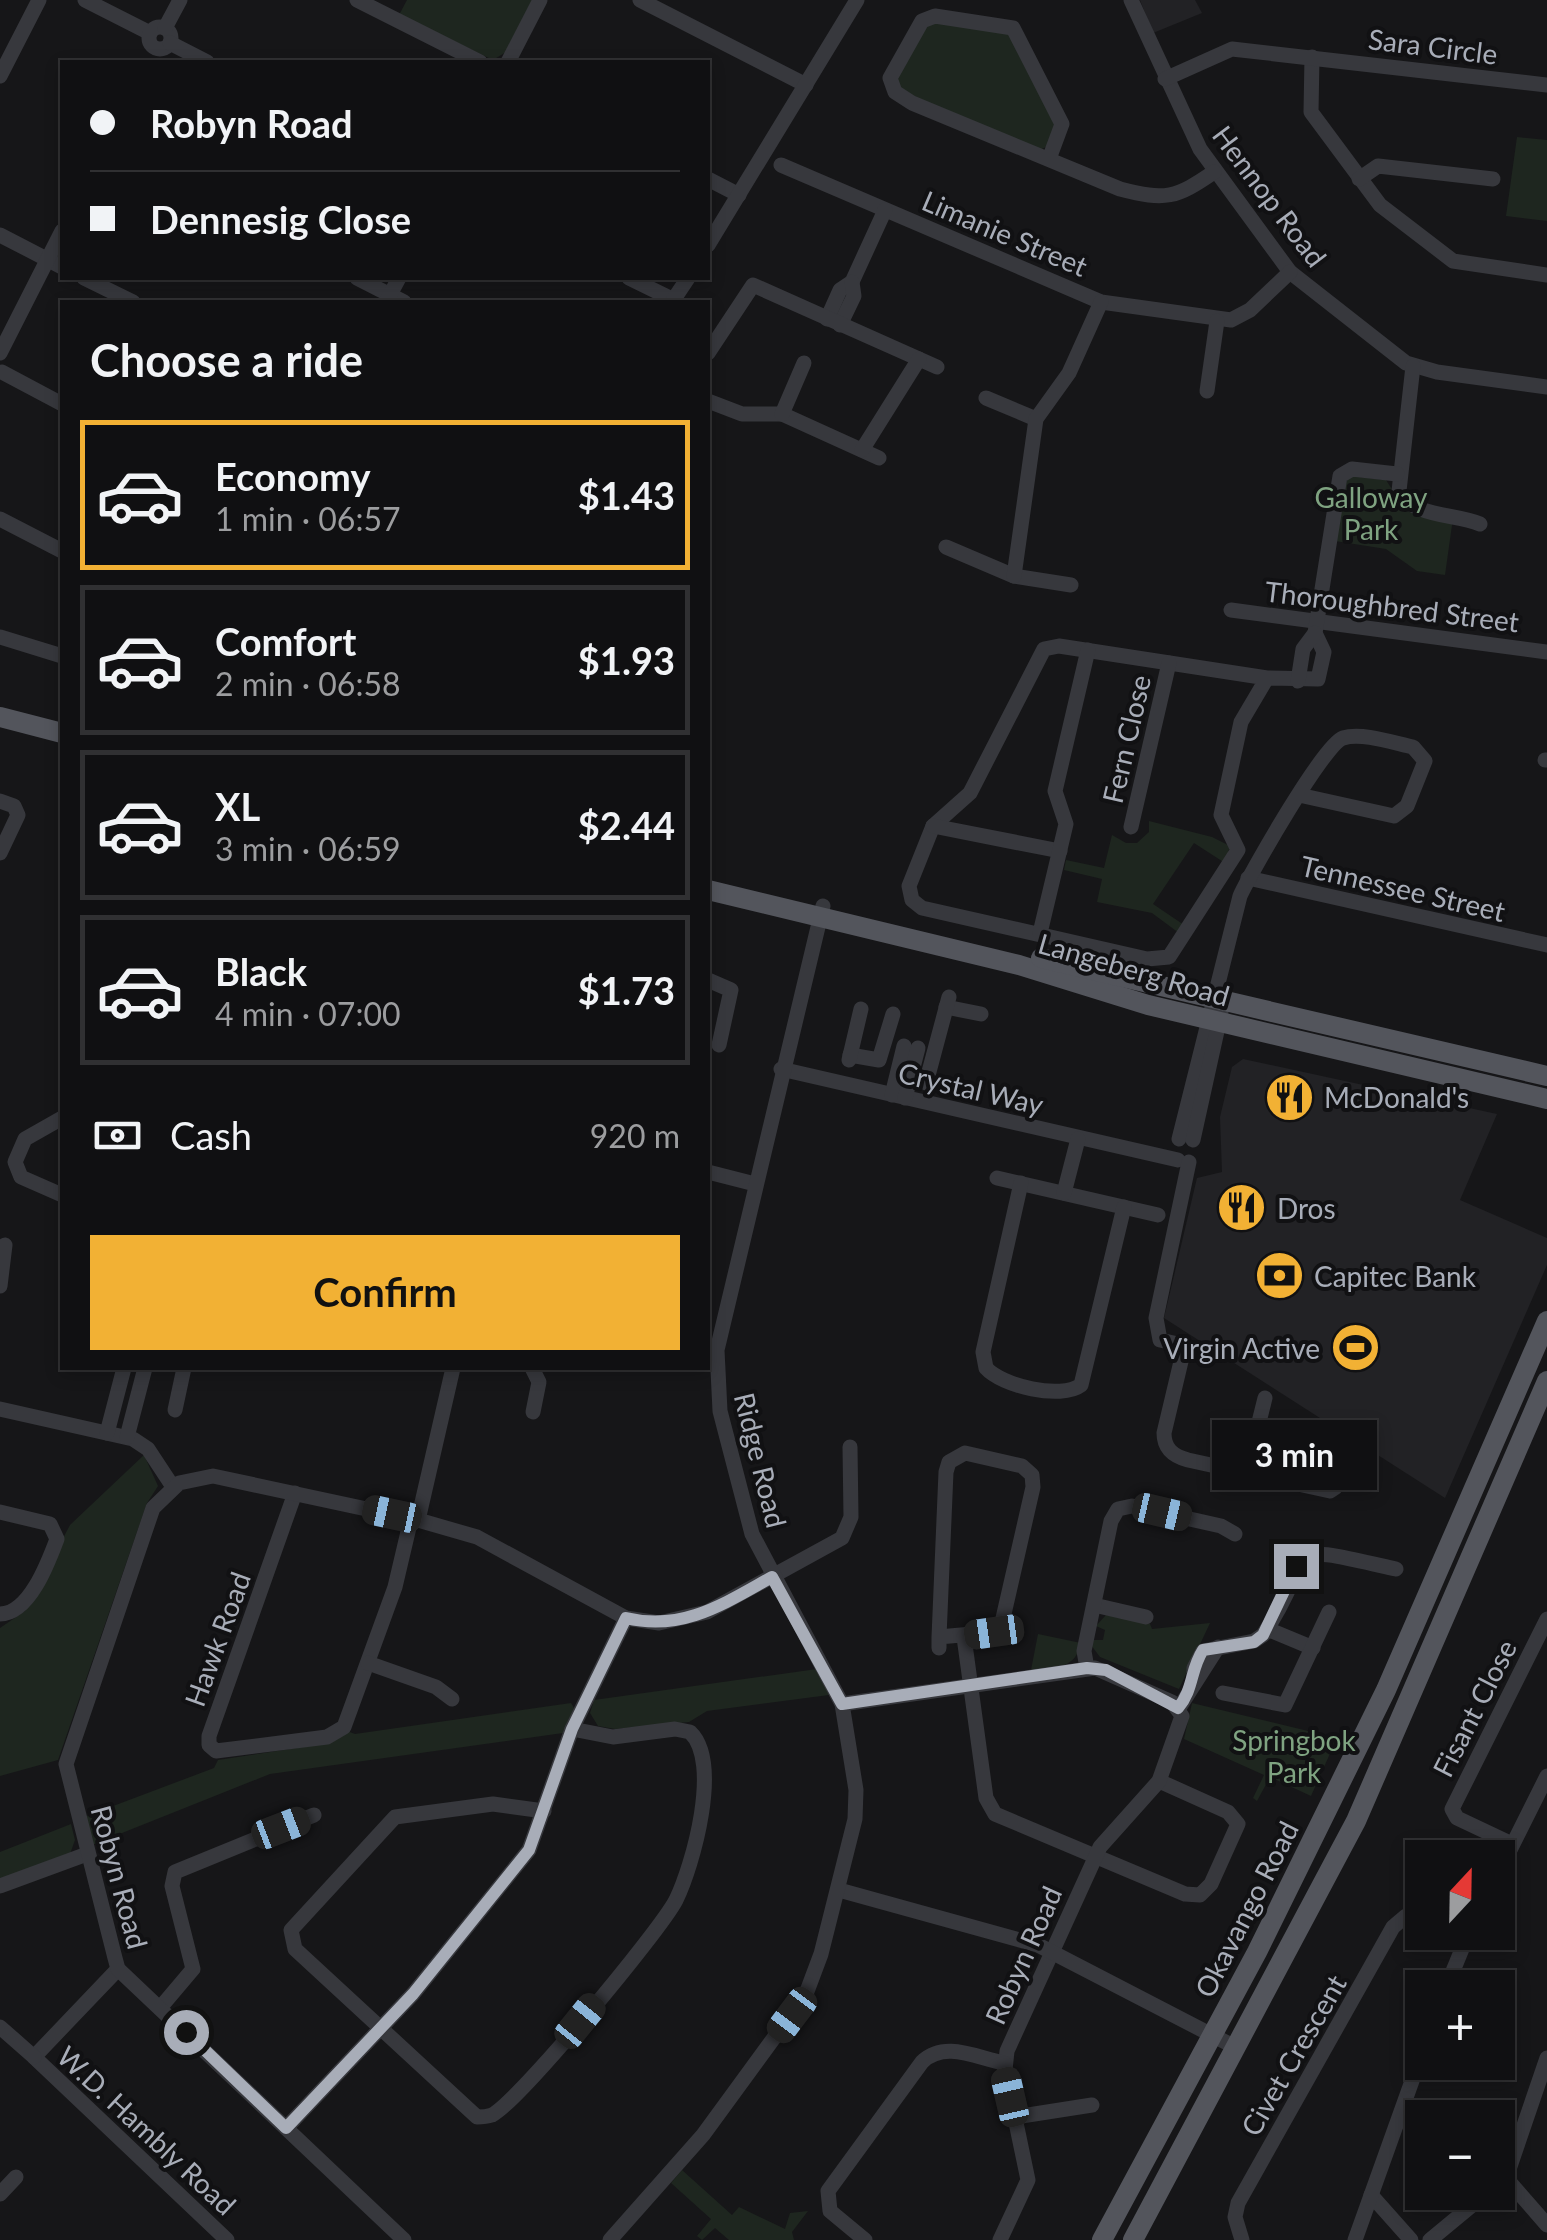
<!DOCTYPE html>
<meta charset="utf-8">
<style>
body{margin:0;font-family:Lato,sans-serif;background:#19191b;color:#f1f3f6;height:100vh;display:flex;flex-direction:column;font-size:38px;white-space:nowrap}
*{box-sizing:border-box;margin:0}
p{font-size:32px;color:#9c9d9f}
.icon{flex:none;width:55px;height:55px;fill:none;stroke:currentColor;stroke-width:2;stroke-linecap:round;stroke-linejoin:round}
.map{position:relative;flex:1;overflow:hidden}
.sheet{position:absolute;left:60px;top:300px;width:650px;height:1070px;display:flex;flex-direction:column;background:#101012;border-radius:0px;box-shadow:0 5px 15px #0003,0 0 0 2px #303032}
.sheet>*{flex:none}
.banner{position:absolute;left:60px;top:60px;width:650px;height:220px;border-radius:0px;box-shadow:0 5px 15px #0003,0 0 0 2px #303032;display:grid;align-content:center;height:220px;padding:0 30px;background:#101012}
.needle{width:65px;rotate:22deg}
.controls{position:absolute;left:1405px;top:1840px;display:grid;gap:20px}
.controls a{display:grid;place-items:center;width:110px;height:110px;border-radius:0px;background:#101012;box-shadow:0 5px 15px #0003,0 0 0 2px #303032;font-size:50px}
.end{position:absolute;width:45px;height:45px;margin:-22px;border:12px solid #a8adb8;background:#111;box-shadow:0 0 0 5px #111}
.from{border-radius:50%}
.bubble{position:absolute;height:70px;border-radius:0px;background:#101012;box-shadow:0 5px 15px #0003,0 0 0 2px #303032;font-size:32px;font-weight:700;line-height:70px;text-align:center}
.car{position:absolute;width:30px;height:60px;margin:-30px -15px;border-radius:12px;box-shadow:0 0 8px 2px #0007;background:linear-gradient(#222 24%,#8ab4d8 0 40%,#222 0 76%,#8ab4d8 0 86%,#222 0)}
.banner b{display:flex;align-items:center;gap:35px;height:95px;font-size:38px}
.banner b+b{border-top:2px solid #303032}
.banner i{width:25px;height:25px;background:#f1f3f6}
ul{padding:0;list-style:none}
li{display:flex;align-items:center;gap:30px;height:150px;margin:0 20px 15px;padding:0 10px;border:5px solid #303032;border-radius:0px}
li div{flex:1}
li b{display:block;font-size:38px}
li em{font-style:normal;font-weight:700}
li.active{border-color:#f2b134}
li>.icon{width:90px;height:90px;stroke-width:1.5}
h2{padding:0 30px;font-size:45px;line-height:120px}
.pay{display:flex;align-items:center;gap:25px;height:110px;padding:0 30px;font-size:38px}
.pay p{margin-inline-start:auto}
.cta{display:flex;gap:20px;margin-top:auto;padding:20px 30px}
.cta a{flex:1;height:115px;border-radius:0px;background:#f2b134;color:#111;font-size:40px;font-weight:700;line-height:115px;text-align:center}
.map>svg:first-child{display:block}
.built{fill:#222225}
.green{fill:#1e261f}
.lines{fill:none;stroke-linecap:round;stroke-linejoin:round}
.minor{stroke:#37383d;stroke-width:15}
.major{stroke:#53555c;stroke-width:20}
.route{stroke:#a8adb8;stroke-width:12}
.labels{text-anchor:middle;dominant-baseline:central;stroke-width:8;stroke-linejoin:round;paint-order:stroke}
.street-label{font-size:28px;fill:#a8adb8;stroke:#111113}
.park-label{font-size:28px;fill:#7fa381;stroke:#111113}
.poi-label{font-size:28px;fill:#a8adb8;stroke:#111113;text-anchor:start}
</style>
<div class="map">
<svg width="1547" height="2240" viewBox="0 0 1547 2240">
<rect width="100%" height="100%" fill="#161618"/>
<g class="built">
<path d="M1140,0h55l7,13 -49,20z"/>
<path d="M1243,1059l254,55 -37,86 87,38v27l-102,233 -281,-180 33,-140 25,-6 -2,-55 12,-50z"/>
</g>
<g class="green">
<path d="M407,0h126l-27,52 -13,8 -94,-45z"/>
<path d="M933,22l76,10 46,87v13l-7,14 -8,4 -137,-57 -8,-16 26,-47z"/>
<path d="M1517,137l30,3v81l-41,-5z"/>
<path d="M1351,476l35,4 16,25 51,13 -8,57 -28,-4 -31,-22 -51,-8 8,-56z"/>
<path d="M1149,821l63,16 18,9 -5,17 -31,-20 -41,61 31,21 -5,8 -27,-20 -55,-11 5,-23 -38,-9 2,-10 38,8 8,-33 14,8h11l12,-11z"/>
<path d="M144,1455l14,31 -11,17 -89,257 -58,16v-148l25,-17 45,-86z"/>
<path d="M1106,1615l44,9 2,5 58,-6 -31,66 -79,-32 -9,-12 1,-5h11l2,-10 -9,-4z"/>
<path d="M1038,1634l43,9c-6,27 -25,24 -50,27z"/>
<path d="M817,1669l12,26 -122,16 -18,11 -74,7 -17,-3 -8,-13 4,-13z"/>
<path d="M571,1703l3,5 -11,25 -293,41 -178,71 -8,-28 130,-49 4,-8 105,-16 24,-13 8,3z"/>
<path d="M1192,1703l145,35 -26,58 -41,-19 -13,24 -4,-3 11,-23 -80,-36z"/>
<path d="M71,1824l4,16 -5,14 -70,26v-28z"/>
<path d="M682,2170l50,45 7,-8 46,22 5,-16 18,-2 -16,21 2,8h-65l-14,-12 -13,12 -5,-4 14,-17 -40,-36z"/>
</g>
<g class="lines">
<g class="minor">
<path d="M85,0l65,33"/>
<path d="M357,0l123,62"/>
<path d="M640,0l166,85"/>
<path d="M1131,0l69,149 90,123 116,91 31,9 110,15"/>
<circle cx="160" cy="38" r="11"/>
<path d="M165,28l15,-28"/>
<path d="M170,43l37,19"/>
<path d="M1312,57l-1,55 69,93 73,56 94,14"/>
<path d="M508,62l32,-62"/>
<path d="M0,76l39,-76"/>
<path d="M1165,79l67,-30 315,36"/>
<path d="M1049,159l13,-35 -49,-96 -78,-12 -13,5 -32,57 5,14 17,11 208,86c46,12 56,9 94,-17"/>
<path d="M781,165l320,137 130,18 19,-10 40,-38"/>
<path d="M708,179l31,16"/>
<path d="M1359,179l19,-13 115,13"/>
<path d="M0,235l62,32"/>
<path d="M708,245l149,-245"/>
<path d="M84,278l49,24"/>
<path d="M357,278l47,24"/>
<path d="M629,278l45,22"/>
<path d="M386,302l13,-24"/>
<path d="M672,302l16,-24"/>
<path d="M827,319l13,-29 12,-8 33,-72"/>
<path d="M840,325l14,-29 -2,-14"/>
<path d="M0,353l62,-122"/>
<path d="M708,353l45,-68 184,82"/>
<path d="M1413,366l-14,125c15,27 55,22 81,33"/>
<path d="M2,372l60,32"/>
<path d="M1207,391l10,-70"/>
<path d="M986,398l50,21"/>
<path d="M708,401l34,13h40l97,44"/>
<path d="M782,414l22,-51"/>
<path d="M862,450l57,-91"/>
<path d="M0,519l62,32"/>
<path d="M946,547l68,29 57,9"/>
<path d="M1014,576l22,-157 33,-46 32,-71"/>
<path d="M1231,610l316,42"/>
<path d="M0,637l62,19"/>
<path d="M1267,678l-26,44 -20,93 17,35 -69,107 -22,2 -225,-51 -10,-8 -3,-14 24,-60 37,-33 74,-144 15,-3 208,32 51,1 6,-27 -9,-19 25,-157 12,-7 45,5"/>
<path d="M1298,681l5,-32 12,-16"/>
<path d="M1545,760h2"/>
<path d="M0,801l14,5 4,9 -18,38"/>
<path d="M933,826l127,25"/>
<path d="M1131,827l38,-164"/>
<path d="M1248,878l299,67"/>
<path d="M1040,933l26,-109 -11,-33 33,-141"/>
<path d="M708,980l23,10 -12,55"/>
<path d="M946,1007l35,7"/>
<path d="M850,1055l29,5 14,-46"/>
<path d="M849,1060l12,-51"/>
<path d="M781,1069l397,91"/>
<path d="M926,1083l23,-86"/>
<path d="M892,1095l12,-49"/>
<path d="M905,1098l13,-50"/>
<path d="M62,1118l-37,21 -10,23 6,15 41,18"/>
<path d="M1179,1139l61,-243c11,-24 84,-152 103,-158 19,-6 51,5 70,9l12,14 -18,45 -13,10 -95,-21"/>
<path d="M1193,1140l28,-127"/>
<path d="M1189,1162l-33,156 4,22 18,4 5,9 -19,80c0,16 9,23 24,27l142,31 6,-4 11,-43"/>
<path d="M708,1172l47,12"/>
<path d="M997,1178l161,37"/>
<path d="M1021,1183l-38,169 3,16c16,18 75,32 95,17l43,-178"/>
<path d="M1064,1193l14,-54"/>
<path d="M0,1286l5,-41"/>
<path d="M532,1368l7,14 -6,30"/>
<path d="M0,1409l133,30 15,10 25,38"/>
<path d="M175,1410l9,-42"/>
<path d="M107,1433l17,-65"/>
<path d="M127,1437l18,-69"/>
<path d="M1246,1474l19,-76"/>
<path d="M295,1493l-86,243v9l7,6 111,-14 17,-10 51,-140 16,-68"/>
<path d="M0,1512l50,12 7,15c-9,24 -28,75 -57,75"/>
<path d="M418,1520l35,-152"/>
<path d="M1094,1605l52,12"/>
<path d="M1267,1629l46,19"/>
<path d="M939,1637l55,-5 7,-5 32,-140 -1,-12 -10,-9 -57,-13 -16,9 -3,10 -7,165v11"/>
<path d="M964,1637l22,161 9,16 190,80 15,1 11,-11 27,-60 -10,-12 -69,-31"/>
<path d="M368,1663l68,24 16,12"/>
<path d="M1087,1668l-3,-17 27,-130 7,-12 14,-3 89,20 14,8"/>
<path d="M1194,1684v-16l9,-17 51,-10 9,-6c59,-87 8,-94 133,-66"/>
<path d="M1223,1693l62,12 44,-93"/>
<path d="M842,1704l253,-36 77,34 10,14 -23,65 -59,66 -93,204 -2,19 23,110 -28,60"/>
<path d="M1179,1708l39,-61"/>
<path d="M544,1811l-51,-7 -98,13 -104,113 4,19 182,168c6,0 9,0 15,-2 27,-14 168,-184 184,-215 17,-35 46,-138 14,-168l-15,-3 -62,8 -41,-8"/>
<path d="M1512,1844l-55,-26 -5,-9 95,-190"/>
<path d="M1498,1874l49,-98"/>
<path d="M0,1886l87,-32"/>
<path d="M839,1890l199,55 199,103"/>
<path d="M118,1969l-84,88 193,183"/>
<path d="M1446,1988l23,-56"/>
<path d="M160,2008l33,-39 -21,-83 3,-14 139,-57"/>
<path d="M0,2027l34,30"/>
<path d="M1015,2117l77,-12"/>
<path d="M286,2128l127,-134 116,-144 43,-121 54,-111"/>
<path d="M1506,2178l41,47"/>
<path d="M1498,2185l8,-7 41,-120"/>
<path d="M0,2194l16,-17"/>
<path d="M1371,2195l40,45"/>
<path d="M404,2240l-286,-271 -3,-11 -49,-194 87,-256 26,-25 34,-7 205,44 59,17 149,81 33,5 48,-11 135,-74 9,-21 -1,-70"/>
<path d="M610,2240l93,-105 103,-141 15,-40 34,-135 1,-29 -14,-86 -90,-170 -32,-123 -3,-61 106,-444"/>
<path d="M865,2240l-35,-29 -2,-20 94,-129c23,-22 55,-4 82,1"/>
<path d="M1242,2240l-7,-23 3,-14 155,-276 13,-11 16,2"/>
<path d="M1355,2240l67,-187"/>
<path d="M1430,2240l58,-48"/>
</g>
<g class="major">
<path d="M0,717l62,16"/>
<path d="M708,890l311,75 129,40 399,94"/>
<path d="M1041,958l506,118"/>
<path d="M1102,2240l155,-288 129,-262 161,-369"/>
<path d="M1133,2240l223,-419 191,-440"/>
</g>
</g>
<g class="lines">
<path class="route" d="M186,2032l100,96 127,-134 116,-144 43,-121 54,-111c57,14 99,-15 146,-41l70,127 245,-36 19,2 72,38c16,-19 12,-38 25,-58l51,-8 9,-7 33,-69"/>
</g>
<defs>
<symbol id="restaurant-disc" viewBox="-11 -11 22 22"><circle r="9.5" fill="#f2b134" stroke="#111113"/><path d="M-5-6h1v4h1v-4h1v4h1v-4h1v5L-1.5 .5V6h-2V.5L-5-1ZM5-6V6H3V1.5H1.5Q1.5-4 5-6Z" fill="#111"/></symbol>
<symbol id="bank-disc" viewBox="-11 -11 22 22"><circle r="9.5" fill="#f2b134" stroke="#111113"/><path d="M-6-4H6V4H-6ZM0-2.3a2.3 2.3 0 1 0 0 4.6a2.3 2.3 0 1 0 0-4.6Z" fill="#111"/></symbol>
<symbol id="stadium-disc" viewBox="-11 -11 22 22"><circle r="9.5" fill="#f2b134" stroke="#111113"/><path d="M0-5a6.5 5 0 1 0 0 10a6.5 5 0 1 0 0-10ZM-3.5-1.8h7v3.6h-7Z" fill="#111"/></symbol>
</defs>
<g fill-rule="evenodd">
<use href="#restaurant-disc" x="1262" y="1070" width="55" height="55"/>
<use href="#restaurant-disc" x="1214" y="1180" width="55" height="55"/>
<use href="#bank-disc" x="1252" y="1248" width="55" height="55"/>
<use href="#stadium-disc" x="1328" y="1320" width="55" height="55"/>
</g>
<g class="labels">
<g class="street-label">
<text transform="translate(1433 46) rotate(7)">Sara Circle</text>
<text transform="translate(1270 196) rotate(53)">Hennop Road</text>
<text transform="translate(1005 233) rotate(23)">Limanie Street</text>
<text transform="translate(1392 606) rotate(7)">Thoroughbred Street</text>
<text transform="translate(1126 739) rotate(-77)">Fern Close</text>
<text transform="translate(1403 888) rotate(13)">Tennessee Street</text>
<text transform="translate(1134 969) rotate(16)">Langeberg Road</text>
<text transform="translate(971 1088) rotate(13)">Crystal Way</text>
<text transform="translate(761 1460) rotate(76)">Ridge Road</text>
<text transform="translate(217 1639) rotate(-70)">Hawk Road</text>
<text transform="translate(1474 1708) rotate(-63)">Fisant Close</text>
<text transform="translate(120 1877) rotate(75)">Robyn Road</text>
<text transform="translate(1246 1909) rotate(-63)">Okavango Road</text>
<text transform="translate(1023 1955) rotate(-66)">Robyn Road</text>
<text transform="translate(1293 2055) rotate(-60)">Civet Crescent</text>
<text transform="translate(147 2130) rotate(43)">W.D. Hambly Road</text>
</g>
<g class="park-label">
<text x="1371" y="497">Galloway<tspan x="1371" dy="32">Park</tspan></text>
<text x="1294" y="1740">Springbok<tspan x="1294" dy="32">Park</tspan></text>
</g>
<g class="poi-label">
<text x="1324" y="1097">McDonald's</text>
<text x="1277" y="1208">Dros</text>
<text x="1314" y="1276">Capitec Bank</text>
<text x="1320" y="1348" text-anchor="end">Virgin Active</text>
</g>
</g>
</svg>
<div class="controls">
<a><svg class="needle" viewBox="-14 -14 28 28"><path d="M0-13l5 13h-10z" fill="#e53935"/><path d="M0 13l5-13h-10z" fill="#9c9d9f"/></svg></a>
<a>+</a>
<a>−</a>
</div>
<i class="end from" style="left:186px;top:2032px"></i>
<i class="end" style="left:1296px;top:1566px"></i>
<div class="bubble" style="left:1212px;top:1420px;width:165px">3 min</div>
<i class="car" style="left:1162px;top:1512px;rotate:103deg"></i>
<i class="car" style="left:392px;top:1514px;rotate:282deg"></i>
<i class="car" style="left:994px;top:1632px;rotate:262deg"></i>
<i class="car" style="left:281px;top:1828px;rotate:69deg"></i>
<i class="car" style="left:792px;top:2015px;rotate:217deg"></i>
<i class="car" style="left:580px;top:2021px;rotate:39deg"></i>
<i class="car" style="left:1010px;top:2097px;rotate:347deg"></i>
<div class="banner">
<b><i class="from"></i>Robyn Road</b>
<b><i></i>Dennesig Close</b>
</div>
<section class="sheet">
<h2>Choose a ride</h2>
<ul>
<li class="active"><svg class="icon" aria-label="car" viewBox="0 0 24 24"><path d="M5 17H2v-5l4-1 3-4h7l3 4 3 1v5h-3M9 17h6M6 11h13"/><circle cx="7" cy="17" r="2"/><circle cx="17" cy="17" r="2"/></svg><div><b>Economy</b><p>1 min · 06:57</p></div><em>$1.43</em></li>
<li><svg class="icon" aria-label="car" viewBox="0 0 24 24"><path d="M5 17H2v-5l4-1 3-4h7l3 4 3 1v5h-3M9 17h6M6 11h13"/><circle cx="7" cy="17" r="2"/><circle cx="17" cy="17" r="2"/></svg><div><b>Comfort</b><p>2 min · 06:58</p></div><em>$1.93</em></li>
<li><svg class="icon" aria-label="car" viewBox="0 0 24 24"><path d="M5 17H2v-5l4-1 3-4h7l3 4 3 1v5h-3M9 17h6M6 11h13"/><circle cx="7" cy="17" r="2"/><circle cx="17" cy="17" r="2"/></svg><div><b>XL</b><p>3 min · 06:59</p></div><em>$2.44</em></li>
<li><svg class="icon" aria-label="car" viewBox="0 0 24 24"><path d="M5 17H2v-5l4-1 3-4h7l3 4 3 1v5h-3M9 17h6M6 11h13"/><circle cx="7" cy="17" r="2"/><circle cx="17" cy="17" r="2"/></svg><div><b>Black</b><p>4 min · 07:00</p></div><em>$1.73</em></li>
</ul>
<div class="pay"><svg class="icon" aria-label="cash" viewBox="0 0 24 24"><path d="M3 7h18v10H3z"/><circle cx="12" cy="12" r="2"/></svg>Cash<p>920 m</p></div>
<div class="cta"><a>Confirm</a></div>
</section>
</div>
